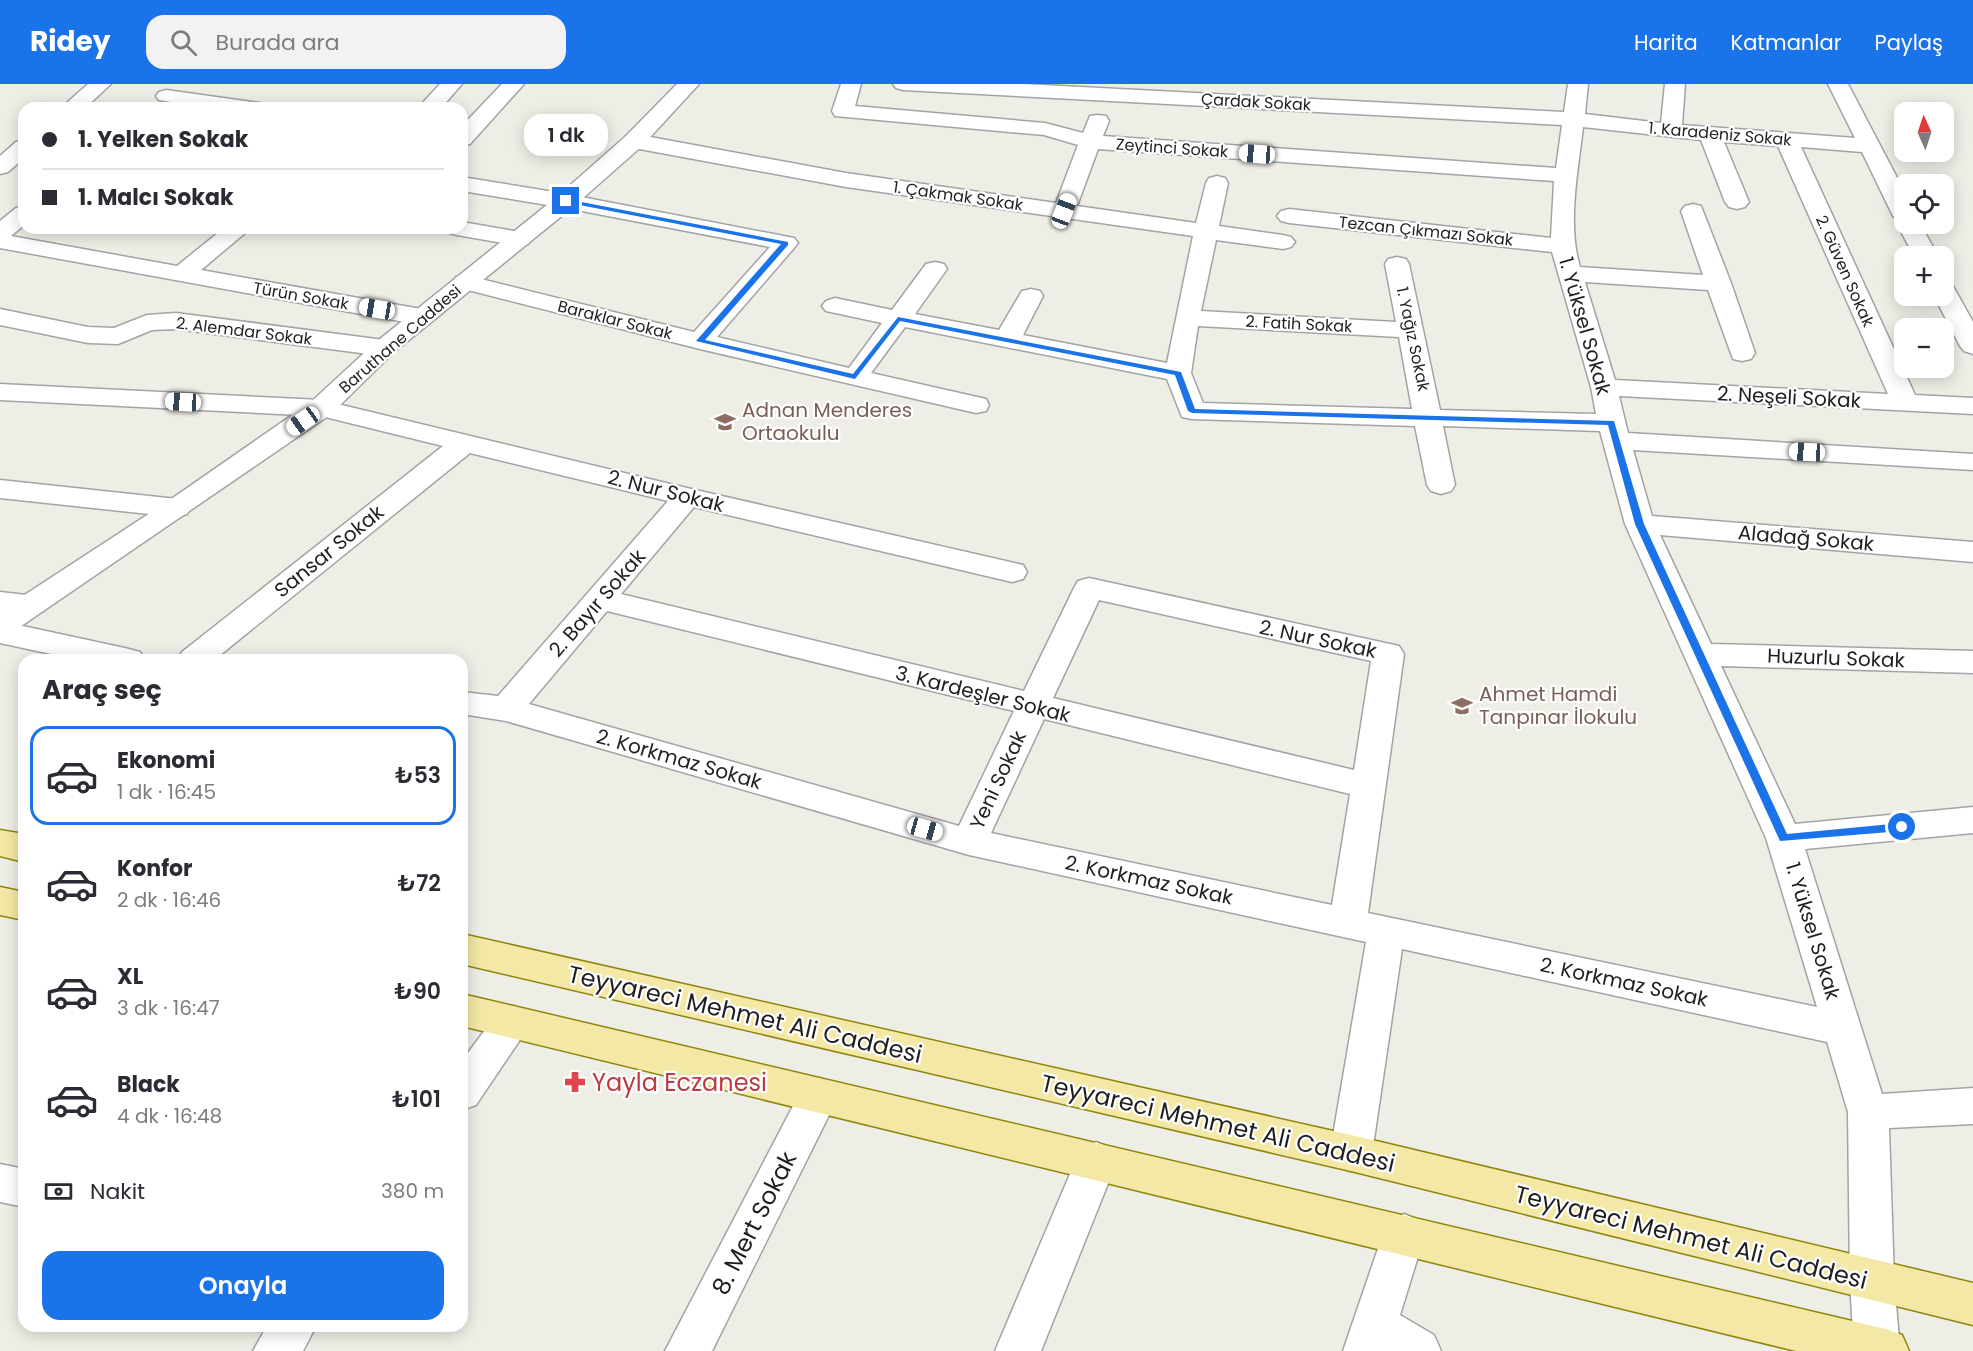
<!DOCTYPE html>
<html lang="tr">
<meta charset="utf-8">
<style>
body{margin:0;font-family:Poppins,sans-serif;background:#f2f2f3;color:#2b2b33;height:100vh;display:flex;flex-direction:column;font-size:22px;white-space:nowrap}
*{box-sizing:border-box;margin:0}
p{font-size:20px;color:#7c7c81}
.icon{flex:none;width:33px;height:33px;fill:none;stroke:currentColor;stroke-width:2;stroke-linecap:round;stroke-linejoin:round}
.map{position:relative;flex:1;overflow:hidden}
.panel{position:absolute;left:18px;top:570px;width:450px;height:678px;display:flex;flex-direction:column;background:#fff;border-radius:18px;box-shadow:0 3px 15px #0003}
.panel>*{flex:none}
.top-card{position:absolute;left:18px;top:18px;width:450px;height:132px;border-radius:18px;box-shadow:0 3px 15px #0003;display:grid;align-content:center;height:132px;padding:0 24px;background:#fff}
.needle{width:39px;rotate:357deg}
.buttons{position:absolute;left:1894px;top:18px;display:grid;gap:12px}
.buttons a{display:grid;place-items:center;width:60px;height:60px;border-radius:12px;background:#fff;box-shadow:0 3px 15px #0003;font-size:30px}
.end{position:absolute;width:27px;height:27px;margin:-14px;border:8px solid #1a73e8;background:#fff;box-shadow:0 0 0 3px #fff}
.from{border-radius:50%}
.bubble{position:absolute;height:42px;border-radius:18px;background:#fff;box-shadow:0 3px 15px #0003;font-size:20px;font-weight:600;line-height:42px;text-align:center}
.car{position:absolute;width:18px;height:36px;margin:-18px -9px;border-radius:8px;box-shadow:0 0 4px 2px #0007;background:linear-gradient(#fff 24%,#345 0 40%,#fff 0 76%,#345 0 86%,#fff 0)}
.top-card b{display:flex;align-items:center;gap:21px;height:57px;font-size:22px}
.top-card b+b{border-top:2px solid #e1e1e2}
.top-card i{width:15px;height:15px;background:#2b2b33}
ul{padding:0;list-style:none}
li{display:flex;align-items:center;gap:18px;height:99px;margin:0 12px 9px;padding:0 12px;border:3px solid transparent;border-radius:18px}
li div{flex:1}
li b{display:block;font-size:22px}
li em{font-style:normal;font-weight:600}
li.current{border-color:#1a73e8}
li>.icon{width:54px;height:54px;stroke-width:1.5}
h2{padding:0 24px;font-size:27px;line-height:72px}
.pay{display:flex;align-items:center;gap:15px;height:66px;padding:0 24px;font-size:22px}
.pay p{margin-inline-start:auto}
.primary-button{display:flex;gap:12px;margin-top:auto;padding:12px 24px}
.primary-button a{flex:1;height:69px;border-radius:18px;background:#1a73e8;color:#fff;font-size:24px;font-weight:600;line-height:69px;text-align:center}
header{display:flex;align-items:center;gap:36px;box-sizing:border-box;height:84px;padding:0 30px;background:#1a73e8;color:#fff}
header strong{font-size:28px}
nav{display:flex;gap:33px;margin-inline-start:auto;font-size:21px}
.search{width:420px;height:54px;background:#f2f2f3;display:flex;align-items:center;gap:15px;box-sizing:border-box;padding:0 21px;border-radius:18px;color:#7c7c81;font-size:22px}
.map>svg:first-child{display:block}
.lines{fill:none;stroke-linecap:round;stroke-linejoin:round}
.minor-casing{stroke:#a3a3a3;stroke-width:3}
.tertiary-casing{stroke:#a3a3a3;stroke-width:3}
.primary-casing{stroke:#8d870d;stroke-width:3}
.minor{fill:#fff;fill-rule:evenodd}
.tertiary{fill:#fff;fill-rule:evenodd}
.primary{fill:#f4e8a6;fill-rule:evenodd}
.route{fill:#1a73e8}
.labels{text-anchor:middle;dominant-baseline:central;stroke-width:4.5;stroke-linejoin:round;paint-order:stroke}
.far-street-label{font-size:16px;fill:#1f1f1f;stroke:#fff}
.street-label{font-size:20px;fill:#1f1f1f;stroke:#fff}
.education-label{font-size:20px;fill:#785e54;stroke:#fff;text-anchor:start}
.near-street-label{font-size:24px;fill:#1f1f1f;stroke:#fff}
.near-health-label{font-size:24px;fill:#be3a42;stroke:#fff;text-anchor:start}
</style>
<header>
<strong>Ridey</strong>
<div class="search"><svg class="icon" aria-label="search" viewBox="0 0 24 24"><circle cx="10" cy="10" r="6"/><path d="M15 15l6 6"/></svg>Burada ara</div>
<nav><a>Harita</a><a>Katmanlar</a><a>Paylaş</a></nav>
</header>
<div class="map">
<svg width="1973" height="1267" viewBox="0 0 1973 1267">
<rect width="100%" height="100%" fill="#efeee6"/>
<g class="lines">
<defs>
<g id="minor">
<path d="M88,0h23l-26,24h-24z"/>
<path d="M440,0h22l-21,24h-23z"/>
<path d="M502,0h22l-54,60 -8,2v-20z"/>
<path d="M841,0h20l-6,22 190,17 38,10 7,-17 8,-1 8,1 3,5 -6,15 453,32 6,-43 -659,-35 -7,-2 -3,-4h130l541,28 4,-28h20l-3,30 76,9 4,-39h20l-3,41 173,13 -27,-54h20l57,109v31h15l18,32h-24l-17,-32 2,-2 -6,-6 -31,-64 -61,-5 114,248 58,3v16l-354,-18 9,37 345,21v16l-340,-20 19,66 321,26v20l-313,-27 51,109 262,7v22l-252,-7 74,158 178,-17v26l-168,16 77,245 91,-6v36l-84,4 5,153 6,70h-46l-4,-70 -2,-169 -21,-70 -425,-93 -30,204 -6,13 -15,5 -15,-5 -6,-13 36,-211 -397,-87 -463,-134 -44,-7v-22l36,4 170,-195 -198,-48 -256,207h-37l5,-8 261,-206 -122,-30 -321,-16v-16l321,16 366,88 336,77 4,7 -4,7 -11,3 -318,-75 -73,87 403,97 50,-103 4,-7 11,-3 310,68 5,8 -36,259 449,94 -51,-169 -141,-314 -25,-93 -157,-5 12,59 -4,6 -10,3 -10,-3 -4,-6 -12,-59 -223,-7 -10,-2 -15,-38 -262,-52 -34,46 115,26 3,6 -3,6 -10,2 -276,-64 -244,-62 -3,-5 3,-5 9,-2 229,57 76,-85 -204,-39 -104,-17v-14l104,17 228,44 4,5 -4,5 -77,89 132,31 33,-45 -56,-12 -4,-5 4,-5 9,-3 57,12 34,-46 9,-2 9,2 3,5 -32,45 84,16 23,-39 9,-2 9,2 3,5 -20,39 144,28 26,-127 -347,-49 -212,-39 -8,-2 -3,-5 3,-5 8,-2 212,39 210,30 22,-58 -34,-10 -209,-19 -3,-5zM1583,43l118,13 24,62 4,5 8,2 8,-2 4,-5 -25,-60 54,4 110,248 -273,-14 -30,-98 123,8 25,69 9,2 9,-2 4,-6 -24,-70 -30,-77 -8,-2 -8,2 -4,5 22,64 -123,-8c-13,-43 -2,-95 3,-140zM1098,65l456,32 -3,57 -262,-29 -8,2 -4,5 4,5 8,2 263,29 39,135 5,27 -156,-4 -31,-146 -3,-5 -9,-2 -9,2 -3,5 11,58 -195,-11 15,-71 67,9 8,-2 4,-5 -4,-5 -8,-2 -64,-9 9,-43 -3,-5 -8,-2 -8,2 -3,5 -10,40 -119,-17zM1198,242l201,11 13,72 -209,-6 -12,-30zM1099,516l272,61 -17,109 -301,-72zM607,527l407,100 -55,115 -430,-122zM1044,635l306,75 -18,111 -341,-72z"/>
<path d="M166,6l86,12 8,1 3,5h-56l-48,-8 -3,-4 3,-4z"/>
<path d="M24,56v18l-16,14 -8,2v-18l16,-14z"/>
<path d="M24,122v19l-13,11 166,30 47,-38h27l-50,42 220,39 9,3 4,5 -4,5 -9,3 -421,-77v-27l16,-13z"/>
<path d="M462,138l58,10 8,2 4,5 -4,5 -8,2 -63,-11 -8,-2 -4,-5h17z"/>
<path d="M1944,200l9,2 20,36v32l-9,-3 -4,-5 -26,-50h10z"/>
<path d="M0,225l88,18 26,1 33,-13 29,-2 208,27 9,3 4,5 -4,5 -9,3 -208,-27 -24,1 -34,14 -30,-1 -88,-18z"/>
<path d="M0,396l177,19 10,3 4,6 -4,6 -10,3 -177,-19z"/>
<path d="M0,508l44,5 4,7 -4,7 -11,3 -33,-2z"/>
<path d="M0,537l129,28 11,3 5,8h-66l-79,-17z"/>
<path d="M513,922l14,5 5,11 -56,83 -14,5v-49l37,-50z"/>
<path d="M819,994l14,5 6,12 -127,256h-47l140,-268z"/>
<path d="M1096,1058l15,6 6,13 -76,190h-46l86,-203z"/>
<path d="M0,1080l24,5v38l-24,-5z"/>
<path d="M1404,1130l15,6 6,14 -25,81 34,20 7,16h-98l40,-117 6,-14z"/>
<path d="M267,1242h49l-13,25h-50z"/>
</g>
<path id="tertiary" d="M677,0h22l-57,62 -68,60 -181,147 -62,61 -320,219 -11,3v-25l167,-109 144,-100 64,-59 183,-147 68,-60z"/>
<g id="primary">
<path d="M0,746l24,4v28l-24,-6z"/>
<path d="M0,803l24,5v28l-24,-5z"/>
<path d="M462,850l889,201 622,148v42l-622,-154 -889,-207z"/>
<path d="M462,910l1424,335 16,6 7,16h-113l-1334,-325z"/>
</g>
</defs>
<use href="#minor" class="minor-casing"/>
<use href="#tertiary" class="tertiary-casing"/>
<use href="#primary" class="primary-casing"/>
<use href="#minor" class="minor"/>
<use href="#tertiary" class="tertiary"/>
<use href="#primary" class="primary"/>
</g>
<path class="route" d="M566,115l222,43v3l-83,95 148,34 45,-57 283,55 14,37 419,12 30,103 143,310 115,-11 5,4 -5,4 -122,10 -145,-317 -27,-99 -416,-12 -4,-2 -13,-36 -275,-54 -45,58 -159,-38 85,-97 -217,-42z"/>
<defs>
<symbol id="school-bare" viewBox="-9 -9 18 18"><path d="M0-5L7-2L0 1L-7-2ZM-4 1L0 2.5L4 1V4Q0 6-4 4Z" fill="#8d6e63" stroke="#fff" stroke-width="2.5" paint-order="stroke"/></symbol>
<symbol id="pharmacy-bare" viewBox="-9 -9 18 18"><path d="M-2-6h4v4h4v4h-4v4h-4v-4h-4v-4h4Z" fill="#e0444e" stroke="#fff" stroke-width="2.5" paint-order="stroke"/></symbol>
</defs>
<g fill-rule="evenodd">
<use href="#school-bare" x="710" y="323" width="30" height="30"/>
<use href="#school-bare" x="1447" y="607" width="30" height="30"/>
<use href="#pharmacy-bare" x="560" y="983" width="30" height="30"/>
</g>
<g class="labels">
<g class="far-street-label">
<text transform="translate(1256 18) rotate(3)">Çardak Sokak</text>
<text transform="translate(1720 50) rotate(5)">1. Karadeniz Sokak</text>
<text transform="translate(1172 64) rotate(4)">Zeytinci Sokak</text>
<text transform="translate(958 112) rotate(8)">1. Çakmak Sokak</text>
<text transform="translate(1426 147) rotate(6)">Tezcan Çıkmazı Sokak</text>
<text transform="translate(1845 187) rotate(66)">2. Güven Sokak</text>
<text transform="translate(301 212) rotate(10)">Türün Sokak</text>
<text transform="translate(615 236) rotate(14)">Baraklar Sokak</text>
<text transform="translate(1299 240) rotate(3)">2. Fatih Sokak</text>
<text transform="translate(244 247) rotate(7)">2. Alemdar Sokak</text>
<text transform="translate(400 255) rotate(-41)">Baruthane Caddesi</text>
<text transform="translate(1413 255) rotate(78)">1. Yağız Sokak</text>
</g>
<g class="street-label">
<text transform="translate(1585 242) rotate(74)">1. Yüksel Sokak</text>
<text transform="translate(1789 313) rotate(3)">2. Neşeli Sokak</text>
<text transform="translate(666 407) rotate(14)">2. Nur Sokak</text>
<text transform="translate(1806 454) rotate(5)">Aladağ Sokak</text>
<text transform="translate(329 467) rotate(-39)">Sansar Sokak</text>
<text transform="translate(597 519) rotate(-49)">2. Bayır Sokak</text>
<text transform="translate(1318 555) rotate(12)">2. Nur Sokak</text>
<text transform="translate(1836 574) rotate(2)">Huzurlu Sokak</text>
<text transform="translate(983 610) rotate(14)">3. Kardeşler Sokak</text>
<text transform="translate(679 675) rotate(16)">2. Korkmaz Sokak</text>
<text transform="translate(998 696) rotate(-65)">Yeni Sokak</text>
<text transform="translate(1149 796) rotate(12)">2. Korkmaz Sokak</text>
<text transform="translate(1813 847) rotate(73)">1. Yüksel Sokak</text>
<text transform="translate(1624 898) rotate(12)">2. Korkmaz Sokak</text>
</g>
<g class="education-label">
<text x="742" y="326">Adnan Menderes<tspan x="742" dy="23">Ortaokulu</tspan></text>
<text x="1479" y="610">Ahmet Hamdi<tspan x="1479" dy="23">Tanpınar İlokulu</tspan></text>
</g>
<g class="near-street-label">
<text transform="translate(745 930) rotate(13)">Teyyareci Mehmet Ali Caddesi</text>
<text transform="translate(1218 1039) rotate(13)">Teyyareci Mehmet Ali Caddesi</text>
<text transform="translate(754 1139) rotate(-63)">8. Mert Sokak</text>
<text transform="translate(1691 1153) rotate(14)">Teyyareci Mehmet Ali Caddesi</text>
</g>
<g class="near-health-label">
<text x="592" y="998">Yayla Eczanesi</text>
</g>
</g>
</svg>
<div class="buttons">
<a><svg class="needle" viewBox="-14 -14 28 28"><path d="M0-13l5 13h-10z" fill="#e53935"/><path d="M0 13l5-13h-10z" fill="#7c7c81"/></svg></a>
<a><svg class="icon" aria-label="locate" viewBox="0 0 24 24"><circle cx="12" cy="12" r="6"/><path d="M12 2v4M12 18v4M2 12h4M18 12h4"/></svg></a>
<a>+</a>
<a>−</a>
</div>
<i class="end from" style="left:1902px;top:743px"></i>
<i class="end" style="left:566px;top:117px"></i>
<div class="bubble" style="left:524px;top:30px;width:84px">1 dk</div>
<i class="car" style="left:1257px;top:70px;rotate:274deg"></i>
<i class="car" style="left:1064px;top:127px;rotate:21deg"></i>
<i class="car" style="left:377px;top:225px;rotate:280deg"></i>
<i class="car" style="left:183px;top:318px;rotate:273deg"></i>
<i class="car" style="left:303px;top:337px;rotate:235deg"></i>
<i class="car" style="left:1807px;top:368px;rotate:273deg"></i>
<i class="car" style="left:925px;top:745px;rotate:106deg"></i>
<div class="top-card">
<b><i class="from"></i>1. Yelken Sokak</b>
<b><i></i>1. Malcı Sokak</b>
</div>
<section class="panel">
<h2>Araç seç</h2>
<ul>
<li class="current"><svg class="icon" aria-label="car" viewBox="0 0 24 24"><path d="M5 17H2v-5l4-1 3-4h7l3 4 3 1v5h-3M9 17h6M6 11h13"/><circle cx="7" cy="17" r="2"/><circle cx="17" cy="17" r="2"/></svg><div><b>Ekonomi</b><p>1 dk · 16:45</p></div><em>₺53</em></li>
<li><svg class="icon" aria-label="car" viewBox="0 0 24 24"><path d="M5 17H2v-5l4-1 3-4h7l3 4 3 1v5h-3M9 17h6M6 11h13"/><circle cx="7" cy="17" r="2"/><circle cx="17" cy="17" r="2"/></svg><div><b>Konfor</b><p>2 dk · 16:46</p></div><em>₺72</em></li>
<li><svg class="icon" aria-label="car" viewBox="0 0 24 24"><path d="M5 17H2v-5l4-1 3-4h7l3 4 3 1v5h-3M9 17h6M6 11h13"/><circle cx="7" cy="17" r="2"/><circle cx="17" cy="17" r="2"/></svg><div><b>XL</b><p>3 dk · 16:47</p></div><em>₺90</em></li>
<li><svg class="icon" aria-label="car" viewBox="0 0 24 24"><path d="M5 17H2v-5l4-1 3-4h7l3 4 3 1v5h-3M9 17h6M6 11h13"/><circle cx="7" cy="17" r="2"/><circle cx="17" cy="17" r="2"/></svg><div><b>Black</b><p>4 dk · 16:48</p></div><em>₺101</em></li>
</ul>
<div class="pay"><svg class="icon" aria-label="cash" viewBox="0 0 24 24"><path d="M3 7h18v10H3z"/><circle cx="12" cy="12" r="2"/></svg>Nakit<p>380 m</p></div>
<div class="primary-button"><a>Onayla</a></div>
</section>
</div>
